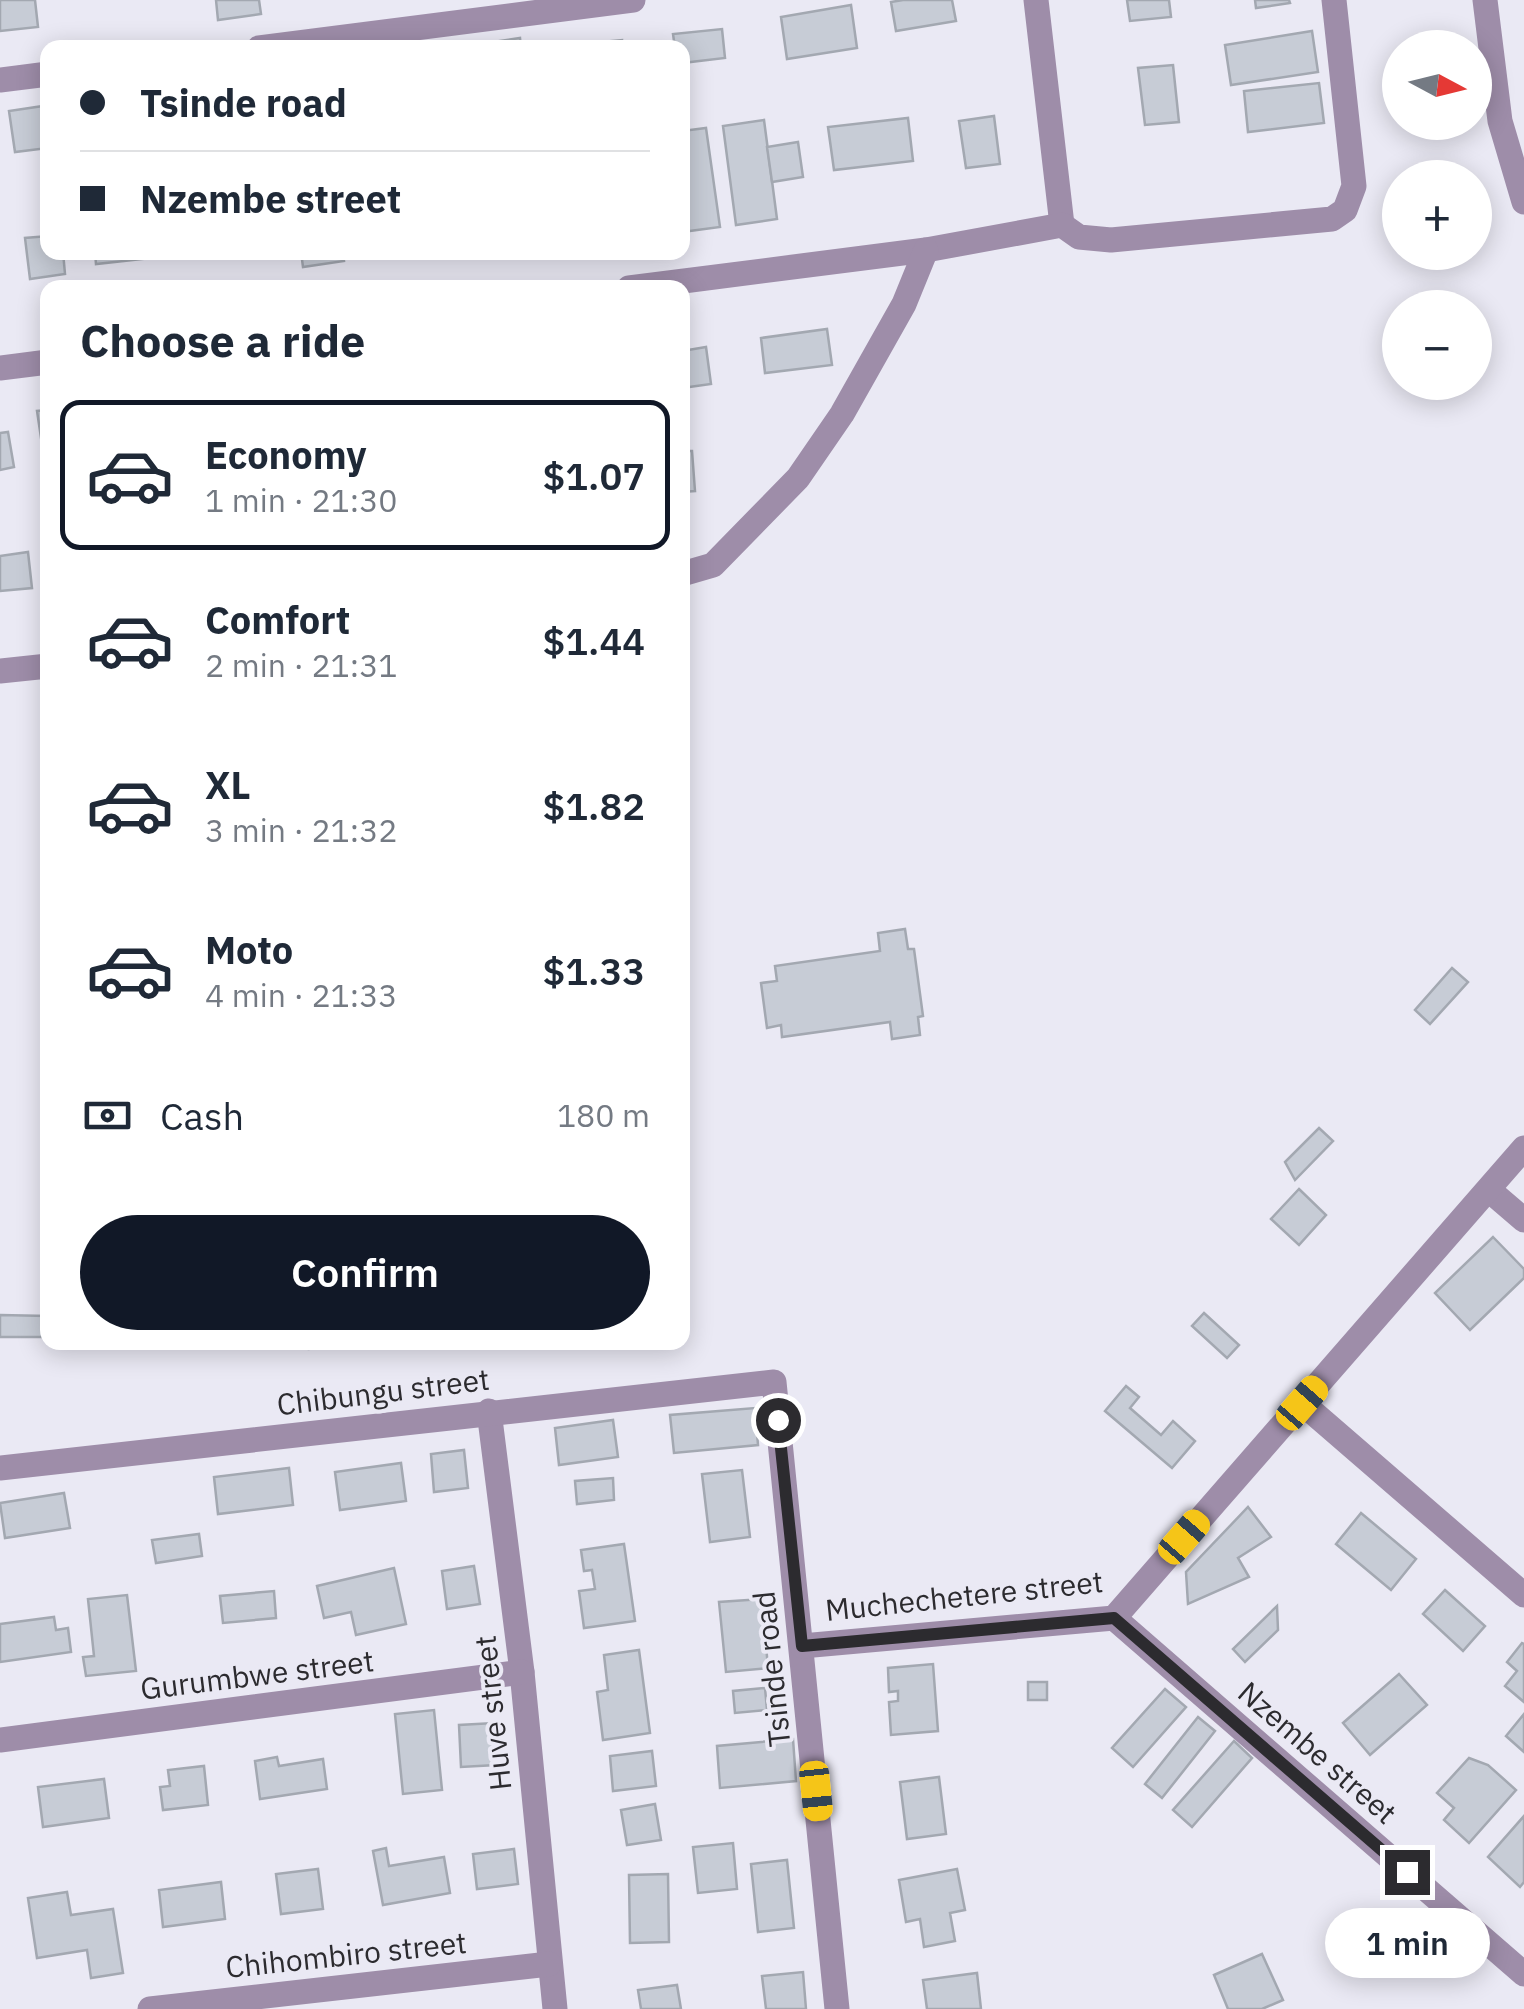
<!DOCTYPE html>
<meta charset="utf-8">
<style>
body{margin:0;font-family:"IBM Plex Sans",sans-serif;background:#f2f2f3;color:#1f2937;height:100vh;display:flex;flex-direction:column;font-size:38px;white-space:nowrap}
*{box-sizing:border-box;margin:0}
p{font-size:32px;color:#747a83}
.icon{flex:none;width:55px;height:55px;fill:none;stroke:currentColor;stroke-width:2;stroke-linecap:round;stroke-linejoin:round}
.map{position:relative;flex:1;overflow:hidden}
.sheet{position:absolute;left:40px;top:280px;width:650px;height:1070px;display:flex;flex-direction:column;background:#fff;border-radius:20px;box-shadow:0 5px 25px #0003}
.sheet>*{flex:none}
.banner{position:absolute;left:40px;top:40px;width:650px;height:220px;border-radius:20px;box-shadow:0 5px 25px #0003;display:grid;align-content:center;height:220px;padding:0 40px;background:#fff}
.needle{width:65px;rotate:97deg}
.tools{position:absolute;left:1382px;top:30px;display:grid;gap:20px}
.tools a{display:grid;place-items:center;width:110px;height:110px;border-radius:50%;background:#fff;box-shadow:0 5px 25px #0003;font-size:50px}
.end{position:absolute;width:45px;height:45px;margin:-22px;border:12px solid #2c2b2f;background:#fff;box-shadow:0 0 0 5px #fff}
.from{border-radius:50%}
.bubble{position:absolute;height:70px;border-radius:35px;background:#fff;box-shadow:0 5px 25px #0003;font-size:32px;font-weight:600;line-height:70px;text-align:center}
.car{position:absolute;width:30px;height:60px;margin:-30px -15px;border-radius:12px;box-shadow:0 0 8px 2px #0007;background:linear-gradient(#f5c518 24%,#345 0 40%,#f5c518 0 76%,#345 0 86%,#f5c518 0)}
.banner b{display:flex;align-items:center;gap:35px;height:95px;font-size:38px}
.banner b+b{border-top:2px solid #e0e1e3}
.banner i{width:25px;height:25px;background:#1f2937}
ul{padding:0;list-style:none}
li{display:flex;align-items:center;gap:30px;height:150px;margin:0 20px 15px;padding:0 20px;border:5px solid transparent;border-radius:20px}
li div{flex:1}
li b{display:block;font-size:38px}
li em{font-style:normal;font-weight:600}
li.current{border-color:#111827}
li>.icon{width:90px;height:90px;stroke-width:1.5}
h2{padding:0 40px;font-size:45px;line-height:120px}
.pay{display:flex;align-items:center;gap:25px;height:110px;padding:0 40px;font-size:38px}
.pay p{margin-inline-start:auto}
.cta{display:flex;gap:20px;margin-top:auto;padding:20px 40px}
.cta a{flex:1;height:115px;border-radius:60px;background:#111827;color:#fff;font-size:40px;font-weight:600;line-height:115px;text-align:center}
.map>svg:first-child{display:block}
.building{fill:#c7ccd6;stroke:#a3a8b1;stroke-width:2.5}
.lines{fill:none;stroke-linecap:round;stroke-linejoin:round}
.minor{stroke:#9e8da9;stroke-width:25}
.tertiary{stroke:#9e8da9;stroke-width:25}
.route{stroke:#2c2b2f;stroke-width:12}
.labels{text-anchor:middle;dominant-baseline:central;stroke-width:8;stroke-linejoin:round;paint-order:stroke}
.street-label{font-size:30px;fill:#2c2b2f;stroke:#eae9f4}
</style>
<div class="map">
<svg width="1524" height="2009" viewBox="0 0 1524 2009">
<rect width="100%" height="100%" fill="#eae9f4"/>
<g class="building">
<path d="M0,0h35l3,27 -38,4z"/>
<path d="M216,0h43l2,14 -43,6z"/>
<path d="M903,0h49l4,21 -60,10 -5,-29z"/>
<path d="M1127,0h42l2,17 -41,4z"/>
<path d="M1255,0h34l1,3 -34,5z"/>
<path d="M851,5l6,43 -70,11 -6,-42z"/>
<path d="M722,29l3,29 -43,5v-15h-7l-2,-14z"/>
<path d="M1312,31l6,41 -87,13 -6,-40z"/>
<path d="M520,38l1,10h-42v-4z"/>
<path d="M622,40v8h-53v-3z"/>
<path d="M1173,65l6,57 -34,3 -7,-57z"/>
<path d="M1319,83l5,40 -76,9 -4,-41z"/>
<path d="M43,106l5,42 -33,4 -6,-41z"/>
<path d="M994,116l6,48 -34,4 -7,-47z"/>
<path d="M908,118l5,43 -79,9 -6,-43z"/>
<path d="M764,120l13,99 -41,6 -13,-99z"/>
<path d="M706,128l14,99 -38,5v-101z"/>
<path d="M798,142l5,35 -31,5 -5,-35z"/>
<path d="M48,236v16h15l2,22 -35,5 -5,-41z"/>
<path d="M95,252h66v5l-65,7z"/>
<path d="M301,252h42l1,9 -41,6z"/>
<path d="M827,329l5,36 -67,8 -4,-35z"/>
<path d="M706,347l5,37 -29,4v-37z"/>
<path d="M48,410v75l-11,-74z"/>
<path d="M8,432l6,35 -14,3v-37z"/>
<path d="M682,451h10l3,40 -13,1z"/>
<path d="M28,552l4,36 -32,3v-35z"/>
<path d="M905,929l3,20h6l9,67 -5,1 2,18 -28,4 -2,-17 -108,15 -1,-12 -14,3 -6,-45 16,-2 -2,-15 105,-15 -2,-18z"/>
<path d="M1452,968l16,14 -38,42 -15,-14z"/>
<path d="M1319,1128l14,13 -38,39 -10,-18z"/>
<path d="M1299,1189l27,26 -27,30 -28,-26z"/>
<path d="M1493,1237l31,32v9l-54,52 -35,-37z"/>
<path d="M1204,1313l35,32 -12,13 -35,-32z"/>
<path d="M0,1315l48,1v21h-48z"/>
<path d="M309,1342h42v3l-42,4z"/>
<path d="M1126,1386l13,11 -9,11 31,27 12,-14 22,20 -23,27 -67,-57z"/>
<path d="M755,1408l3,37 -84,8 -4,-38z"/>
<path d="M613,1420l5,37 -59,8 -4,-37z"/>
<path d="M464,1450l4,38 -34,4 -3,-38z"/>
<path d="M401,1463l5,38 -66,9 -5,-38z"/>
<path d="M289,1468l4,37 -75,9 -4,-37z"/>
<path d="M742,1470l8,67 -40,5 -8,-68z"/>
<path d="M613,1478l1,22 -37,4 -2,-23z"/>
<path d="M64,1493l6,35 -65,10 -5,-35z"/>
<path d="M1248,1507l23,30 -33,21 11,19 -61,27 -2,-32z"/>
<path d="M1361,1513l55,46 -25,31 -55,-46z"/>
<path d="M199,1534l3,22 -46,7 -4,-23z"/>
<path d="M624,1544l11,77 -51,7 -5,-37 16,-2 -3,-19 -8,1 -3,-21z"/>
<path d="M474,1566l6,38 -33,5 -5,-38z"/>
<path d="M394,1568l12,56 -50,11 -5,-23 -27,6 -7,-32z"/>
<path d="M1445,1590l40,36 -22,25 -40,-37z"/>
<path d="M274,1591l2,27 -53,5 -3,-27z"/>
<path d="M127,1595l9,76 -50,5 -3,-19 11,-1 -6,-57z"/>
<path d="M762,1599l6,69 -42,4 -7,-70z"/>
<path d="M1277,1606l1,24 -33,32 -12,-13z"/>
<path d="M54,1617l2,13 12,-2 3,24 -71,10v-38z"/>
<path d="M1522,1643l2,1v58l-19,-16 12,-15 -10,-9z"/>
<path d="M639,1650l11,83 -47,7 -6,-48 11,-2 -4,-35z"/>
<path d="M933,1664l5,67 -47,4 -2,-33 9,-1v-10l-9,1 -1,-24z"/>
<path d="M1399,1674l28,31 -57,50 -27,-32z"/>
<rect x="1028" y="1682" width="19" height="18"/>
<path d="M765,1688l2,22 -32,3 -2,-22z"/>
<path d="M1165,1689l21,18 -53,60 -21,-19z"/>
<path d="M434,1710l8,80 -39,4 -8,-80z"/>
<path d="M1524,1714v38l-18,-16z"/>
<path d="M1198,1717l17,14 -53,67 -17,-14z"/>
<path d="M494,1723l2,42 -35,2 -2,-42z"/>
<path d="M793,1739l3,42 -76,7 -3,-42z"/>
<path d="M1234,1741l18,17 -60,69 -19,-17z"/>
<path d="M652,1751l4,35 -43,5 -3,-35z"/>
<path d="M277,1757l2,9 44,-7 4,30 -67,10 -5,-38z"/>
<path d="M1469,1758l19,7 28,25 -47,53 -25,-23 10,-12 -17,-15z"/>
<path d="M204,1766l4,39 -45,5 -3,-23 10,-1 -2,-16z"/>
<path d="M939,1777l7,57 -39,5 -7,-57z"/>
<path d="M104,1779l5,39 -66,9 -5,-40z"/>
<path d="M655,1804l6,36 -34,5 -6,-35z"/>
<path d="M1524,1816v66l-4,5 -32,-30z"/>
<path d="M733,1843l4,46 -39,4 -5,-46z"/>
<path d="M386,1848l3,18 55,-9 6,36 -67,12 -10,-54z"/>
<path d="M514,1849l4,35 -41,5 -4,-35z"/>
<path d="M787,1860l7,68 -36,4 -7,-68z"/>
<path d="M318,1869l5,40 -42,5 -5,-40z"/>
<path d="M957,1869l8,41 -15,3 5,28 -31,6 -4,-28 -14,3 -7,-42z"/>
<path d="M668,1874l1,68 -39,1 -1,-68z"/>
<path d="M221,1882l4,37 -62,8 -4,-37z"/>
<path d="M67,1892l4,23 42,-6 10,64 -32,5 -4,-28 -50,8 -9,-60z"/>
<path d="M1262,1954l21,46 -21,9h-34l-14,-34z"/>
<path d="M803,1972l3,37h-40l-4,-33z"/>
<path d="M977,1973l4,36h-54l-4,-29z"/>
<path d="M677,1985l4,24h-40l-3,-19z"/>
</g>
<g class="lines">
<g class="minor">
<path d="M1036,0l26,225"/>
<path d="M259,48l374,-48"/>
<path d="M0,80l48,-6"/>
<path d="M629,288l297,-38 136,-25 17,12 32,3 221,-21 13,-9 9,-24 -20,-186"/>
<path d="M0,368l48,-6"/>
<path d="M682,574l31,-9 85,-87 44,-64 62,-110 22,-54"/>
<path d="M0,671l48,-5"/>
<path d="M1489,1190l35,30"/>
<path d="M1302,1403l222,192"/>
<path d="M489,1411l33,261 33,337"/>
<path d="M0,1468l774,-86 63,627"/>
<path d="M1114,1618l410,356"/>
<path d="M802,1646l312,-28 410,-470"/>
<path d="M0,1740l522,-68"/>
<path d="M150,2009l399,-45"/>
</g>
<path class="tertiary" d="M1485,0l15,121 24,81"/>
</g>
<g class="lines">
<path class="route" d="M778,1420l24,226 312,-28 293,254"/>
</g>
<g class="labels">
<g class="street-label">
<text transform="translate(383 1391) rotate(-7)">Chibungu street</text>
<text transform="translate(964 1595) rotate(-6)">Muchechetere street</text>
<text transform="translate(771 1669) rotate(-96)">Tsinde road</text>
<text transform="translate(257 1674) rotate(-7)">Gurumbwe street</text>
<text transform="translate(492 1713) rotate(-96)">Huve street</text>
<text transform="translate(1318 1752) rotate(41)">Nzembe street</text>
<text transform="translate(346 1954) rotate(-6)">Chihombiro street</text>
</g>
</g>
</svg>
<div class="tools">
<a><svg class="needle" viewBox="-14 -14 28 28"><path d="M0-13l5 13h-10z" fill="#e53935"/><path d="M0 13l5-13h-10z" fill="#747a83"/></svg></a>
<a>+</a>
<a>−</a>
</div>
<i class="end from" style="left:778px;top:1420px"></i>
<i class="end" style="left:1407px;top:1872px"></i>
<div class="bubble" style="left:1325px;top:1908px;width:165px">1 min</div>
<i class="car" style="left:1302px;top:1403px;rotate:41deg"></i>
<i class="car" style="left:1184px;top:1537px;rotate:41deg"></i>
<i class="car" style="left:816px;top:1791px;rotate:174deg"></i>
<div class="banner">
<b><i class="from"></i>Tsinde road</b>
<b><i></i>Nzembe street</b>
</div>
<section class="sheet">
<h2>Choose a ride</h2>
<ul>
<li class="current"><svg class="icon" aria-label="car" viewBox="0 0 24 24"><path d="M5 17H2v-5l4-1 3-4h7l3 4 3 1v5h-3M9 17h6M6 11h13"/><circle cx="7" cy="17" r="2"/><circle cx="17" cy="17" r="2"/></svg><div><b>Economy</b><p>1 min · 21:30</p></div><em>$1.07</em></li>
<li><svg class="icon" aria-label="car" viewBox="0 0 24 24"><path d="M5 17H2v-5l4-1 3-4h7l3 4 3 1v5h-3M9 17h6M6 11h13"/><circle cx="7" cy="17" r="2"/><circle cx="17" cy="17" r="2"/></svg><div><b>Comfort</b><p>2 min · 21:31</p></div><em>$1.44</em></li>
<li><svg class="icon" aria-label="car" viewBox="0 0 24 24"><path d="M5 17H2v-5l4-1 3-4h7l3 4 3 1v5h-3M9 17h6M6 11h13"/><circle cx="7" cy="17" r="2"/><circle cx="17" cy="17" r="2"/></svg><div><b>XL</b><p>3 min · 21:32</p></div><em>$1.82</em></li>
<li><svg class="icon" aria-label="car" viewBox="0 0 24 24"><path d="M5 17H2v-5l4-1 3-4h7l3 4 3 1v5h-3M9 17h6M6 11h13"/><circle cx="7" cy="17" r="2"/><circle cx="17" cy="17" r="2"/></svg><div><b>Moto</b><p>4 min · 21:33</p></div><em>$1.33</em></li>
</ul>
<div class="pay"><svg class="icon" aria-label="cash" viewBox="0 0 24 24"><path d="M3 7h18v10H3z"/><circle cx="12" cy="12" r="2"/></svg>Cash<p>180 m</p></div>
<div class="cta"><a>Confirm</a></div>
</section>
</div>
